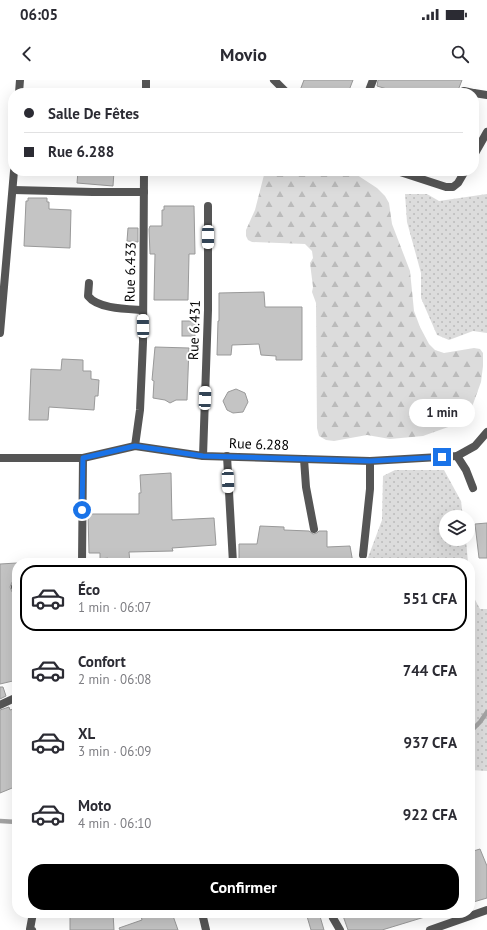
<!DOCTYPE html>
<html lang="fr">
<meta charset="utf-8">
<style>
body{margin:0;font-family:"PT Sans",sans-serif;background:#f7f7f7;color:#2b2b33;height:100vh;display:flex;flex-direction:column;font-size:15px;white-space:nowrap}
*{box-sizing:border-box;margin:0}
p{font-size:13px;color:#7c7c81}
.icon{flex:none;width:22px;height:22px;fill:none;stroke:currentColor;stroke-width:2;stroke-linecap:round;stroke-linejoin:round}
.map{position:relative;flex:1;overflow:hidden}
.details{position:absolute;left:12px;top:478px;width:463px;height:360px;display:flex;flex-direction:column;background:#fff;border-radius:16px;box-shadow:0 4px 16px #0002}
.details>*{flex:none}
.guide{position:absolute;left:8px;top:8px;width:471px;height:88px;border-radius:16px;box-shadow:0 4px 16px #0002;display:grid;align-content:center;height:88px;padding:0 16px;background:#fff}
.buttons{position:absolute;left:439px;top:430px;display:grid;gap:8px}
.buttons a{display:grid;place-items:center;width:36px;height:36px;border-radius:50%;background:#fff;box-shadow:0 4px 16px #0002;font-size:20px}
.end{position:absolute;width:18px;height:18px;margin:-9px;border:5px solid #1a73e8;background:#fff;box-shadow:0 0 0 2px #fff}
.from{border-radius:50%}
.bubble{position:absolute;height:28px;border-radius:14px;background:#fff;box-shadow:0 4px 16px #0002;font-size:13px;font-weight:800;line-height:28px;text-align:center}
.car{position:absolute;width:12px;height:24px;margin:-12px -6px;border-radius:5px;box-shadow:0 0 3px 1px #0007;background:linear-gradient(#fff 24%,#345 0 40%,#fff 0 76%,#345 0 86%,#fff 0)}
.guide b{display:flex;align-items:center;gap:14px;height:38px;font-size:15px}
.guide b+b{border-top:1px solid #e1e1e2}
.guide i{width:10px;height:10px;background:#2b2b33}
ul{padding:7px 0 0;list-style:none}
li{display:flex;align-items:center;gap:12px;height:66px;margin:0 8px 6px;padding:0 8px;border:2px solid transparent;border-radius:16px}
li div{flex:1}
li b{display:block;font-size:15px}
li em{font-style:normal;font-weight:800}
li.on{border-color:#000}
li>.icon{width:36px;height:36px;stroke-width:1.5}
.cta{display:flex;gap:8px;margin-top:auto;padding:8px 16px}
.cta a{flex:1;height:46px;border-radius:16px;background:#000;color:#fff;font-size:16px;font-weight:800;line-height:46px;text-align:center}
.status{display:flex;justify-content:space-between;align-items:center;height:28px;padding:0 20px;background:#fff;direction:ltr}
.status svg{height:11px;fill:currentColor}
header{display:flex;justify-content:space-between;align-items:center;height:52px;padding:0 16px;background:#fff;font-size:18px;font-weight:800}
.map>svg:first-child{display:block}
.grass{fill:url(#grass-dots)}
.forest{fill:url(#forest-firs)}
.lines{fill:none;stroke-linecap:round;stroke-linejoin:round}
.stream{stroke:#a3a3a3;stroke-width:4.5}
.building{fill:#c4c4c4;stroke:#999}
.minor{stroke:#555;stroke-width:8}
.route{stroke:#1a73e8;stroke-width:5}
.labels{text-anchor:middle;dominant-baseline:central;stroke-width:4;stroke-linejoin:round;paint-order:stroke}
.street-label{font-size:14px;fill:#000;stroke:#fff}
</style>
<div class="status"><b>06:05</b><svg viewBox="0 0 49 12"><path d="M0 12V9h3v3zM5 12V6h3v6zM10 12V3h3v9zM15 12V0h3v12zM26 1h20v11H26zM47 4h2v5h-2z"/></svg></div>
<header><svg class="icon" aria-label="back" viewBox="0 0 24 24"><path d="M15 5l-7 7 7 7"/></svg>Movio<svg class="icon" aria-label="search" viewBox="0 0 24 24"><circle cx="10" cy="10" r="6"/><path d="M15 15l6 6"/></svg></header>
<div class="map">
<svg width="487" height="850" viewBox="0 0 487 850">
<defs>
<pattern id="grass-dots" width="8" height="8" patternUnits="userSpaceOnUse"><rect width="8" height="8" fill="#dcdcdc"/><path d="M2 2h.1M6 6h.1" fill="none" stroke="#bbb" stroke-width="1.8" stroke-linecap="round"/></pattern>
<pattern id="forest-firs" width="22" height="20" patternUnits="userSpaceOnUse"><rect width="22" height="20" fill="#dcdcdc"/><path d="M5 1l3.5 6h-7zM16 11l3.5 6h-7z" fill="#bbb"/></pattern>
</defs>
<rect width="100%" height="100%" fill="#fff"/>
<g class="grass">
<path d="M405,114h22l12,7 48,-7v139l-14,-2 -24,9 -12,-5 -16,-37v-25l-14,-51z"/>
<path d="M395,390h49l17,31 2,16h-17v22h20l2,24h-102l16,-43 1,-44z"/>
<path d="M470,496l2,18 8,15h7v162l-17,-1z"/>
</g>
<path class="forest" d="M265,91h86l26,17 8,8 4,7 3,21 18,47 4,40 6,16 9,17 6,6 9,3 30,-5 6,1 3,4v13l-2,16 -13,36 -8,6 -9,2 -28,10 -33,3 -23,-4 -33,6 -8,-1 -7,-4 -2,-8 -1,-125 -4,-11 1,-5 -3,-24 3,-5 -1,-7 -7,-7 -53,-2 -4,-2 -2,-4v-6l9,-20z"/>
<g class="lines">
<g class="stream">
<path d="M470,652l10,-10 7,-10"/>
<path d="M0,741l17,1"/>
</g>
</g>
<g class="building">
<path d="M304,0h49l-5,13h-49z"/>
<path d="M378,0h84l-5,13h-57l-23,-7z"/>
<path d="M78,91h36l-1,15 -36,-3z"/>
<path d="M28,118h19v4h2v7l22,1 -1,38 -46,-2 2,-45h2z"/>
<path d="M164,126h30l1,48h-6l-1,46h-34l1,-46h-5l-1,-25 1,-3h12v-16h2z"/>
<path d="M128,148h10v14l-11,-1z"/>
<path d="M264,212l1,15h37v53h-26v-4l-15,-1 -2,-11 -27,1 -1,10h-14l1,-34h1v-28z"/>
<rect x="182" y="241" width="13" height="15"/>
<path d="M155,267l34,1 -2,52h-11l-6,3 -5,-3 -12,-2 1,-17 -2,-1z"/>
<path d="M62,279l21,1v11h8v8l8,1 -1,16h-3l-1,14 -45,-3 -1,13h-19l2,-51 30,1z"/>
<path d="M236,309l9,4 3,9 -5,10 -10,1 -6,-3 -4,-9 5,-9z"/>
<path d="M171,393l1,47 42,-2 2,27 -44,3 1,3 -44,1 1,11h-22v-5l-8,1v-6h-11l-1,-39h51v-21h2l-1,-18z"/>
<path d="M487,443v35h-8l-4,-34z"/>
<path d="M260,446l24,1v3l25,1 4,3 4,-1 2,-2h8v16l23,-1 3,17 -114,-1v-18h18z"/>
<path d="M17,483v19h-5l-2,5 2,5h5v88l-17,4v-120z"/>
<path d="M0,607h3l3,9 -6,3z"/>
<path d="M9,627l1,3 7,-2v78l-17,7v-83z"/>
<path d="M480,769l7,17v32l-17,5v-51z"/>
<path d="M70,833h43l1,17h-44z"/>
<path d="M150,833h22l6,17h-58l-1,-2 23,-8 -1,-4z"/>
<path d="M306,833h13l5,17h-13z"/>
<path d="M342,833h85l1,3 -46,14h-34z"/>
</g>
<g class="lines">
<g class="minor">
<path d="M274,0l13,13"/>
<path d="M464,11l9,2"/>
<path d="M19,13l1,-13"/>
<path d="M146,13v-13"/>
<path d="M368,13l5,-13"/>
<path d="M474,13l13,2"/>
<path d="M474,75l13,-23"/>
<path d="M397,91l49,16h7l5,-4 7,-12"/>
<path d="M13,110l80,2h51"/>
<path d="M89,203l-1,13c10,13 39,13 55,14"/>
<path d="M0,253l14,-162"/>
<path d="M135,366l5,-36 3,-68 1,-171"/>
<path d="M203,376l5,-146v-104"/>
<path d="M227,376l6,107"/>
<path d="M457,376l9,14 7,18"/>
<path d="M0,378h83l52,-12 68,10 167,5 87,-5 18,-10 12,-14"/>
<path d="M304,379l2,28 8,42"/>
<path d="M363,475l7,-66v-28"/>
<path d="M82,483l1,-105"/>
<path d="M15,507h2"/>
<path d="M0,625l17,-8"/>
<path d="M202,833l4,17"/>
<path d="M333,838l7,12"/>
<path d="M32,850l-2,-1 3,-16"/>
<path d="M430,850l57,-20"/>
</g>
</g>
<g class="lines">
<path class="route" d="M82,430l1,-52 52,-12 68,10 167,5 72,-4"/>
</g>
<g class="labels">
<g class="street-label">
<text transform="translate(130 192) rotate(-89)">Rue 6.433</text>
<text transform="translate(194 250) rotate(-88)">Rue 6.431</text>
<text transform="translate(259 364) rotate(2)">Rue 6.288</text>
</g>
</g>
</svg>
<div class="buttons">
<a><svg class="icon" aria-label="layers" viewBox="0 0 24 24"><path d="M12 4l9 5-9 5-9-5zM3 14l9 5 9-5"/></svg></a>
</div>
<i class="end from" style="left:82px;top:430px"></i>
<i class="end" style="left:442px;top:377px"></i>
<div class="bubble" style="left:409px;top:319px;width:66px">1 min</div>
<i class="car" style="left:208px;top:157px;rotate:180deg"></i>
<i class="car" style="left:143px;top:246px;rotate:359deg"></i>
<i class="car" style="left:205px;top:318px;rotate:2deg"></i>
<i class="car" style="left:228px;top:401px;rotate:178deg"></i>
<div class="guide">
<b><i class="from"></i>Salle De Fêtes</b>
<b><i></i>Rue 6.288</b>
</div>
<section class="details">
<ul>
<li class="on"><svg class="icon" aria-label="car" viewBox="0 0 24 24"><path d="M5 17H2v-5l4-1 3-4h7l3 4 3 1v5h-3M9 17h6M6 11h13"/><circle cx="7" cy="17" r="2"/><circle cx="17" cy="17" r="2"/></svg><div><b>Éco</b><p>1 min · 06:07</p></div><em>551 CFA</em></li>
<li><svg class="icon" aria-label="car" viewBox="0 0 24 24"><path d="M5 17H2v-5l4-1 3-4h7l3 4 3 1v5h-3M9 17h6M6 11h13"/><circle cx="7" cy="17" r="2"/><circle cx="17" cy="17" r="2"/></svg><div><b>Confort</b><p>2 min · 06:08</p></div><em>744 CFA</em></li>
<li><svg class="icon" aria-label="car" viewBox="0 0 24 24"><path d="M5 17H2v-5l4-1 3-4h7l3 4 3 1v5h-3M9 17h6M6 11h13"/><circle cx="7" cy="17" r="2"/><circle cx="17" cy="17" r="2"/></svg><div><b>XL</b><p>3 min · 06:09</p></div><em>937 CFA</em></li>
<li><svg class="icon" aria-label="car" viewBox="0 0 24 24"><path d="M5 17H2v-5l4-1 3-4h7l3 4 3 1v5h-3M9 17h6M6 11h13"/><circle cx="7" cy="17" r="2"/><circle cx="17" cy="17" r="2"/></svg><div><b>Moto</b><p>4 min · 06:10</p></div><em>922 CFA</em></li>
</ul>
<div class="cta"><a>Confirmer</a></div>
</section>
</div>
